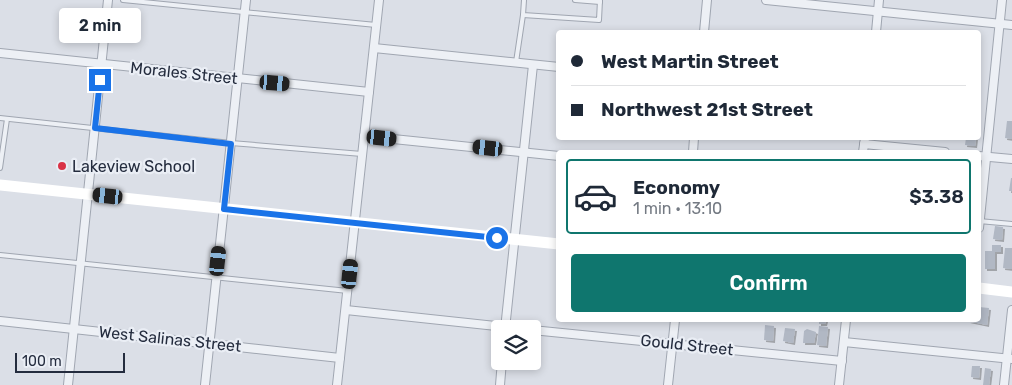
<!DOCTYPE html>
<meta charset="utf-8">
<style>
body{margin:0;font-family:Rubik,sans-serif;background:#f2f2f3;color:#1f2937;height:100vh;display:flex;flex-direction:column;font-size:19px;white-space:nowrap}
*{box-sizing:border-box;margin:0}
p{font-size:16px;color:#747a83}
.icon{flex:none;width:28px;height:28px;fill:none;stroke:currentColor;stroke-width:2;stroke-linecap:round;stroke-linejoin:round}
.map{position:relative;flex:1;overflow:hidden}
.drawer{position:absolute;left:556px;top:150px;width:425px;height:172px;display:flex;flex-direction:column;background:#fff;border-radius:5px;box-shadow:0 2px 8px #0003}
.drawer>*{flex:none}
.guide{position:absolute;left:556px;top:30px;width:425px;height:110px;border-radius:5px;box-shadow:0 2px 8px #0003;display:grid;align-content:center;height:110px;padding:0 15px;background:#fff}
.tools{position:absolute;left:491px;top:320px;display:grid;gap:10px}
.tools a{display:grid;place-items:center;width:50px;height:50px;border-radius:5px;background:#fff;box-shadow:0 2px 8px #0003;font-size:25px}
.scale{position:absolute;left:15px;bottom:12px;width:110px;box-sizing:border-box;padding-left:5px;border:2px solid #242c3e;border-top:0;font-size:14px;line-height:18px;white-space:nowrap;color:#242c3e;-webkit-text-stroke:4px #eaeef5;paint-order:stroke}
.end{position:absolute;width:22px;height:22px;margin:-11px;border:6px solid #1a73e8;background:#fff;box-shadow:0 0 0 2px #fff}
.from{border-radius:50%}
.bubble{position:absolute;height:35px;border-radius:5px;background:#fff;box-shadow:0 2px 8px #0003;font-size:16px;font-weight:600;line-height:35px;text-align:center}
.car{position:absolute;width:15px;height:30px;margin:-15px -8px;border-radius:6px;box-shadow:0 0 4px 1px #0007;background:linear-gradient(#222 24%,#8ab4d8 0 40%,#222 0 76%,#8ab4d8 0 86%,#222 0)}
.guide b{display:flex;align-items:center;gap:18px;height:48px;font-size:19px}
.guide b+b{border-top:1px solid #e0e1e3}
.guide i{width:12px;height:12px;background:#1f2937}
ul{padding:9px 0 0;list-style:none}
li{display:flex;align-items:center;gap:15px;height:75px;margin:0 10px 8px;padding:0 5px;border:2px solid #e0e1e3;border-radius:5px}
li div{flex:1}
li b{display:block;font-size:19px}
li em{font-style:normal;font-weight:600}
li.on{border-color:#0f766e}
li>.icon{width:45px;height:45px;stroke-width:1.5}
.cta{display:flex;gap:10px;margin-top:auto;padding:10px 15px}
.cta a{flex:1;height:58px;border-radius:5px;background:#0f766e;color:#fff;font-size:20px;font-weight:600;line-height:58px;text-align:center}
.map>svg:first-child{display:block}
.building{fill:#b1b8c4;filter:url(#shadow)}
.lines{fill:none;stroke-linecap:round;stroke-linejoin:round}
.lane-casing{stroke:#a0a6b1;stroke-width:6}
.street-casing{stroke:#a0a6b1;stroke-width:10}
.lane{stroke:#edf0f5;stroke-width:4}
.street{stroke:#edf0f5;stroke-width:8}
.secondary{stroke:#fff;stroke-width:11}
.route{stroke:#1a73e8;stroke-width:6}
.poi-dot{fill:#d93246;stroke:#eaeef5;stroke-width:2}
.labels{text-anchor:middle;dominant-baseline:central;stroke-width:4.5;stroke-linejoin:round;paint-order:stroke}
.street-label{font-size:16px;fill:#242c3e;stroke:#eaeef5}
.poi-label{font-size:16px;fill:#242c3e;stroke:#eaeef5;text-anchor:start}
</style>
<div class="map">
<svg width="1012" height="385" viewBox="0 0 1012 385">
<defs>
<filter id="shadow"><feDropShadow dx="2" dy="2" stdDeviation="0" flood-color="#0004"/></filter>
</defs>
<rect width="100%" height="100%" fill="#dbdfe7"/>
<g class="building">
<path d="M1007,121h5v18l-7,-1z"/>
<path d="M966,138h10l-1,8 -10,-1z"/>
<path d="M1011,178h1v13h-3z"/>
<path d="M995,226l8,1 -1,13 -9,-1z"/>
<path d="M992,245h9v7h-6v17h-10v-18h7z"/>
<path d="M1005,248h7v21l-9,-1z"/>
<path d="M979,307l10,1 -2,17 -19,-4 11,-1z"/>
<path d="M819,320h7l-1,4h-6z"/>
<path d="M765,325l9,1 -1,15 -9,-1z"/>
<path d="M819,326l9,1 -2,19 -9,-1z"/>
<path d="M785,328l10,1 -2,14 -10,-2z"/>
<path d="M807,329l9,3 -2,11h-11l1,-12z"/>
<path d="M972,366h8l-1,12 -8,-1z"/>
<path d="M985,368l6,1 -2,16h-6z"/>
</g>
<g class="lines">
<defs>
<g id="lane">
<path d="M123,0l253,25"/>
<path d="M524,0l-1,15 76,5 1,-20"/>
<path d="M575,0l25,2"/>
<path d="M516,62l7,-47"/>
<path d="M0,118l231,25 131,11"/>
<path d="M0,168l7,-49"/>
<path d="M979,221l33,3"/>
<path d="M0,255l348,36"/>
</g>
<g id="street">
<path d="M766,0l246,25"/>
<path d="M704,32l3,-32"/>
<path d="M876,32l3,-32"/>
<path d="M374,48l185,19"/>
<path d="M0,53l369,39"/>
<path d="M364,136l195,20"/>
<path d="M864,144l81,8"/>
<path d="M693,152l1,-14"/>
<path d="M863,152l2,-14"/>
<path d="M979,156l33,3"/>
<path d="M979,228l23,-228"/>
<path d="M346,310l179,19"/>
<path d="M0,321l340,37"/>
<path d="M505,329l28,-264"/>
<path d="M532,330l310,31"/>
<path d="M844,342l168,17"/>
<path d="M68,385l40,-385"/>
<path d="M205,385l41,-385"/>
<path d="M337,385l42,-385"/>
<path d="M500,385l2,-24"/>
<path d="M668,385l7,-65"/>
<path d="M839,385l7,-65"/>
<path d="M1004,385l8,-75"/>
</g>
</defs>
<use href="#lane" class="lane-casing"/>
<use href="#street" class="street-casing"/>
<use href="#lane" class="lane"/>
<use href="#street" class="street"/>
<g class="secondary">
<path d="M0,185l559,59"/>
<path d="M979,288l33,4"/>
</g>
</g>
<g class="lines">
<path class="route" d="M100,80l-5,48 136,16 -7,65 273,29"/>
</g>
<circle class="poi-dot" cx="62" cy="166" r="5"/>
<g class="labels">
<g class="street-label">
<text transform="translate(184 73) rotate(6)">Morales Street</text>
<text transform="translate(170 339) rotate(6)">West Salinas Street</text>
<text transform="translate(687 345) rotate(6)">Gould Street</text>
</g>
<g class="poi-label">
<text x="72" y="166">Lakeview School</text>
</g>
</g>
</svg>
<div class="tools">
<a><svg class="icon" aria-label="layers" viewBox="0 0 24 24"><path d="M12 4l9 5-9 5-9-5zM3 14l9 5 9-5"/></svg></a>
</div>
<div class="scale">100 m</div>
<i class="end from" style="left:497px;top:238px"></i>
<i class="end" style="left:100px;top:80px"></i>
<div class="bubble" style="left:59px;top:8px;width:82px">2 min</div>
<i class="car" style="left:275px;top:83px;rotate:95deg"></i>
<i class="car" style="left:382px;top:138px;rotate:96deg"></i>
<i class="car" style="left:488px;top:148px;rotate:276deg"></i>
<i class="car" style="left:108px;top:196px;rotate:276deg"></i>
<i class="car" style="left:218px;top:261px;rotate:6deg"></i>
<i class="car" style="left:350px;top:274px;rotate:6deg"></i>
<div class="guide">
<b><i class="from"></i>West Martin Street</b>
<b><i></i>Northwest 21st Street</b>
</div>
<section class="drawer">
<ul>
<li class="on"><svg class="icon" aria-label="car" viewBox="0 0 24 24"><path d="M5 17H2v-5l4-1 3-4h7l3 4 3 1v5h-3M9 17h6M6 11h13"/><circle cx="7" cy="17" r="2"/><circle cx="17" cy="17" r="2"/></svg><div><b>Economy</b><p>1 min · 13:10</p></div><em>$3.38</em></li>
</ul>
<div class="cta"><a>Confirm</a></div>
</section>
</div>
